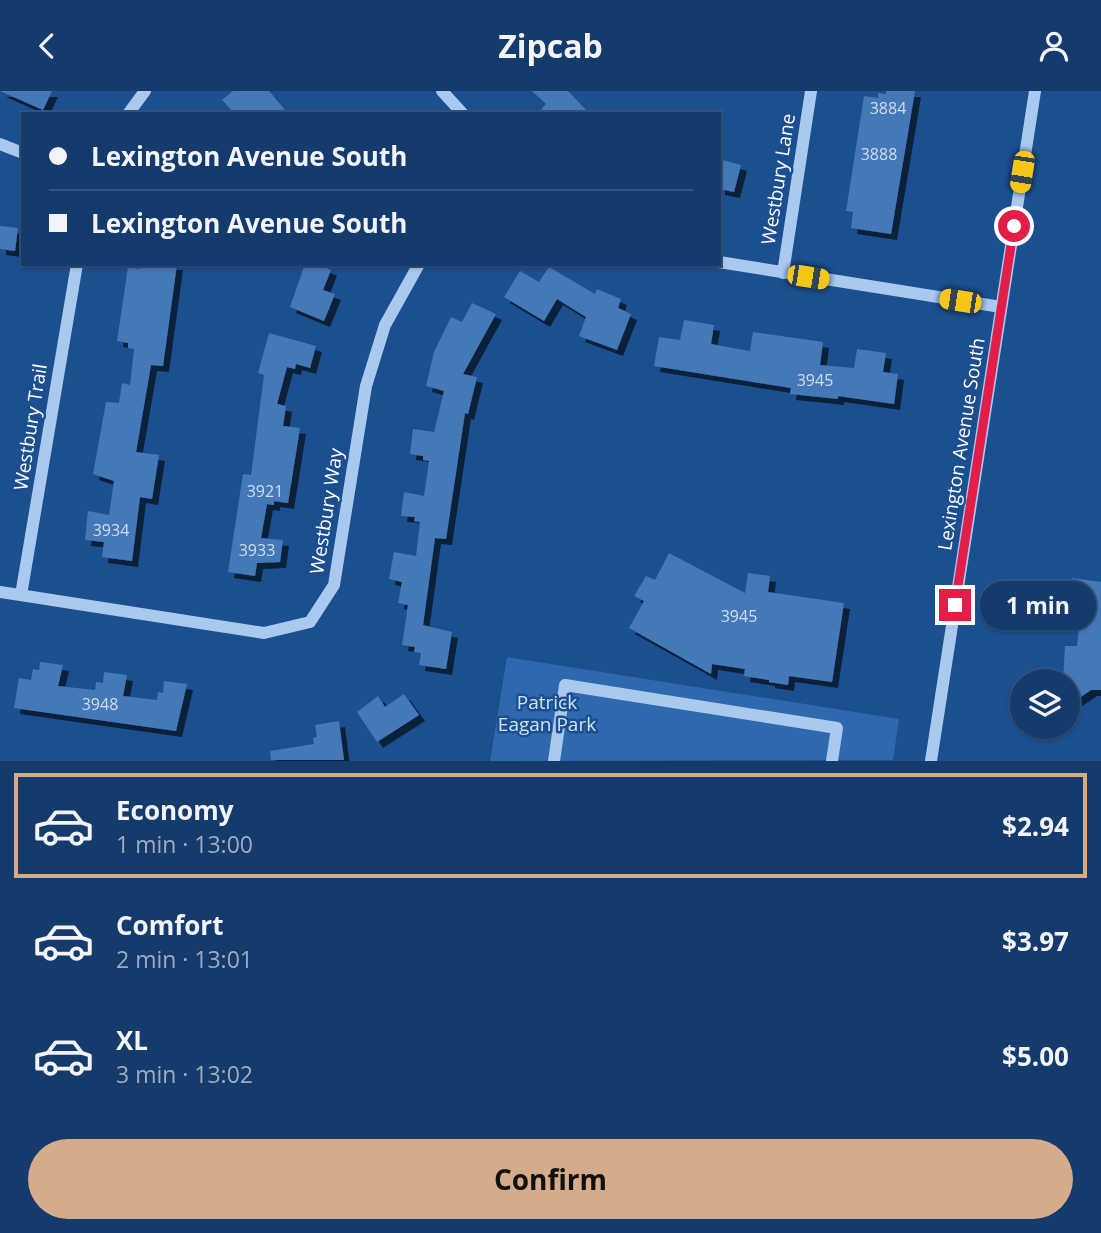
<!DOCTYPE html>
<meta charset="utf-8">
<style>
body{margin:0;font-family:"Open Sans",sans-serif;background:#214673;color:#f1f3f6;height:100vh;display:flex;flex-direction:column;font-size:26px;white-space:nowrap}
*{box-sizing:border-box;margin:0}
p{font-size:23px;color:#9dadc1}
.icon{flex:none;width:38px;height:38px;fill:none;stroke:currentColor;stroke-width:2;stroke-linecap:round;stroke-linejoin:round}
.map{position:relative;height:670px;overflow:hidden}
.details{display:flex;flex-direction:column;background:#143b6b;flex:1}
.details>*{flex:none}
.guide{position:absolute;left:21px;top:21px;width:700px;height:154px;border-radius:0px;box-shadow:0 2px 5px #0004,0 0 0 2px #33557e;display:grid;align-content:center;height:154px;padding:0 28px;background:#143b6b}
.tools{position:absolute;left:1010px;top:578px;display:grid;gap:14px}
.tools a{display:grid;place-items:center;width:70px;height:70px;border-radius:50%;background:#143b6b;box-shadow:0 2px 5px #0004,0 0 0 2px #33557e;font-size:35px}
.end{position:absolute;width:32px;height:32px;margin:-16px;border:9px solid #e11d48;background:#fff;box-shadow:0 0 0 4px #fff}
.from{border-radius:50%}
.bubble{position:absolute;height:49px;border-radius:24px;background:#143b6b;box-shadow:0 2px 5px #0004,0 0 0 2px #33557e;font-size:23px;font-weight:700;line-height:49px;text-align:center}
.car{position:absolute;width:21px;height:42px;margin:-21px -10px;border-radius:9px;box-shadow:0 0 5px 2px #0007;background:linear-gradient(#f5c518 24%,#345 0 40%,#f5c518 0 76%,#345 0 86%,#f5c518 0)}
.guide b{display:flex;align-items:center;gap:24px;height:66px;font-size:26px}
.guide b+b{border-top:2px solid #33557e}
.guide i{width:18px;height:18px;background:#f1f3f6}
ul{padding:12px 0 0;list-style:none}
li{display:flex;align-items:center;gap:21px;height:105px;margin:0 14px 10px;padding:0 14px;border:4px solid transparent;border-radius:0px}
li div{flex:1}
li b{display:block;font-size:26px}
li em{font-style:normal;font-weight:700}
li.on{border-color:#d6ab8b}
li>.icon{width:63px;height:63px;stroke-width:1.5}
.cta{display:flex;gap:14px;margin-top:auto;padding:14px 28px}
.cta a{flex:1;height:80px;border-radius:42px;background:#d6ab8b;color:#111;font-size:28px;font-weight:700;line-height:80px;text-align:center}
header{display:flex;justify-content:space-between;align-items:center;height:91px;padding:0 28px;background:#143b6b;font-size:32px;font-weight:700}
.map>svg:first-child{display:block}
.green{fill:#2e69ad}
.building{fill:#4478b7;filter:url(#shadow)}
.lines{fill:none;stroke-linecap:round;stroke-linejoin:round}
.minor{stroke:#a9c9ee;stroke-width:12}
.route{stroke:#e11d48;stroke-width:9}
.labels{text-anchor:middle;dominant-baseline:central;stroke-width:5;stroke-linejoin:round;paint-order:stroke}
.number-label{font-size:16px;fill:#d0dded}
.street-label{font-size:19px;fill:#fff;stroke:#1b4f8f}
.park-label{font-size:19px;fill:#cfe3fa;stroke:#1b4f8f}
</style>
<header><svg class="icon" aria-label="back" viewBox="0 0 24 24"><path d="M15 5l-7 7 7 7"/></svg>Zipcab<svg class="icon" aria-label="person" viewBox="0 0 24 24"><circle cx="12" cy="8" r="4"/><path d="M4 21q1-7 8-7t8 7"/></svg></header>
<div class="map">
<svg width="1101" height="670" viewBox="0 0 1101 670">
<defs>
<filter id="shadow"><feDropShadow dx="6" dy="6" stdDeviation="0" flood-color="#0009"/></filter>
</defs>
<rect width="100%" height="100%" fill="#1b4f8f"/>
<path class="green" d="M507,566l392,62 -6,41 -403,1z"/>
<g class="building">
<path d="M0,0h52l-9,19z"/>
<path d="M233,0h36l20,23h-54l-13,-14z"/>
<path d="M532,0h36l22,23h-53l9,-10z"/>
<path d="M886,0h29l-24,143 -40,-6 2,-16 -7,-1 18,-115 14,2v-5l8,1z"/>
<path d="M719,68l22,6 -7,27 -15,-3z"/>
<path d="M0,135l18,2 -3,23 -15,-2z"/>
<path d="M139,173h38l-14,102 -12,-1 -15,87 23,3 -7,44 -12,-2 -8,64 -30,-4 2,-15 -19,-2 3,-29 21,4 5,-34 -21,-7 13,-72 13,1 3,-20 8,2 4,-36 -6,-1v-5l-11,-2 11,-74 11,2z"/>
<path d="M305,173h13l13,6 -8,20 12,4 -11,27 -34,-14z"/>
<path d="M549,176l46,27 2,-5 24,10 -3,9 13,6 -14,36 -38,-14 7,-19 -29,-18 -13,22 -40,-24 16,-26 19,11z"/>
<path d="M472,212l24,11 -33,60 14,3 -9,37 -3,-1 -19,126 -11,-1 -12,87 29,7 -6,37 -27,-4 2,-12 -7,-1 1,-5 -13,-2 6,-40 -10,-2 4,-21 -13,-3 5,-27 22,4 4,-34 -6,-1 1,-4 -14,-1 3,-24 20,4 5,-35 -6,-1v-4l-13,-2 3,-25 21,3 10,-41 -18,-5 8,-34 17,-35 11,5z"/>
<path d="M684,229l30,5 -3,19 39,7 3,-19 70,10 -3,23 34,3 3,-19 29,4 -3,19 15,2 -4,30 -56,-8v3l-48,-5 1,-6 -137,-22 5,-29 21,3z"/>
<path d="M269,242l47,13 -6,22 -14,-4 -1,5 -8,-2 -10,37 9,2 -3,20 17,2 -12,75 -14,-2v4l-7,-1 -6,34 22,2 -3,22 -23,1 -2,13 -27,-4 15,-98 8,1 13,-100 -6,-2z"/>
<path d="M669,462l76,40 3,-20 22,3 -2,16 76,11 -12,79 -43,-6 -1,9 -19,-3v-2l-25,-4 1,-7 -33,-5 -1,10 -82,-46 15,-27 -10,-5 12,-20 9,4z"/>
<path d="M1072,487l29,4v108h-10l-19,13 -1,-18 -8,-4 2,-35h12l5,-41 -13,-2z"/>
<path d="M40,571l23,3 -5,21 37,4 1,-8 7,1 1,-11 23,3 -4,21 34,4 1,-8 5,1 1,-12 23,3 -11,47 -162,-23 5,-30 12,2 2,-11 6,1z"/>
<path d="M404,603l15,21 -42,27 -20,-30 21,-16 7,11z"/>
<path d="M339,630l5,39h-73l-1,-9 44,-7 -1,-6 4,-1 -2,-12z"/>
</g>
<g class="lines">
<g class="minor">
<path d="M442,0l21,23"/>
<path d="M128,23l17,-23"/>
<path d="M0,53l23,9"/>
<path d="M719,171l282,45"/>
<path d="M783,182l28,-182"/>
<path d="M0,501l264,41 46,-11 24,-37 32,-199 19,-61 34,-61"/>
<path d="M21,504l56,-331"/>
<path d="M554,670l11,-76 272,43 -5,33"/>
<path d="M931,670l104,-670"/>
</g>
</g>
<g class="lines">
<path class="route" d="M955,514l59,-379"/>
</g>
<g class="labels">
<g class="number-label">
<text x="888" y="17">3884</text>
<text x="879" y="63">3888</text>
<text x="815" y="289">3945</text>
<text x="265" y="400">3921</text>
<text x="111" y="439">3934</text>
<text x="257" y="459">3933</text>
<text x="739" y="525">3945</text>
<text x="100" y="613">3948</text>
</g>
<g class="street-label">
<text transform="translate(778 88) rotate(-81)">Westbury Lane</text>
<text transform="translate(30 336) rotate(-81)">Westbury Trail</text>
<text transform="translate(961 353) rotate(-81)">Lexington Avenue South</text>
<text transform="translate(326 420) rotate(-81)">Westbury Way</text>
</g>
<g class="park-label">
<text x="547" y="611">Patrick<tspan x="547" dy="22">Eagan Park</tspan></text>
</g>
</g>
</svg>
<div class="tools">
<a><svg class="icon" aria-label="layers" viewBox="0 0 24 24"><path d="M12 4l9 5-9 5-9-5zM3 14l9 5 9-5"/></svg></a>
</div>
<i class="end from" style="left:1014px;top:135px"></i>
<i class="end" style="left:955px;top:514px"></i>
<div class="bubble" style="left:980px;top:490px;width:116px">1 min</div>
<i class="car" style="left:1022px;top:81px;rotate:189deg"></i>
<i class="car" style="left:808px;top:186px;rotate:99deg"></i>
<i class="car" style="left:960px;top:210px;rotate:279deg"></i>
<div class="guide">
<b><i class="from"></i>Lexington Avenue South</b>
<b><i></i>Lexington Avenue South</b>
</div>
</div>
<section class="details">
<ul>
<li class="on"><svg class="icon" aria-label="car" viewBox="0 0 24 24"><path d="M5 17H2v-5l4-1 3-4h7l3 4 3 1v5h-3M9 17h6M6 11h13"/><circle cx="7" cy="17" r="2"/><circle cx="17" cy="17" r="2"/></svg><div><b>Economy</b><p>1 min · 13:00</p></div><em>$2.94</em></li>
<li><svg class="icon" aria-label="car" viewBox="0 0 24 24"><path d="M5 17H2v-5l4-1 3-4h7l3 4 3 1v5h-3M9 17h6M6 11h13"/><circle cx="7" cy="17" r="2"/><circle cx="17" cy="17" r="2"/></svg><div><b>Comfort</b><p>2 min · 13:01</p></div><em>$3.97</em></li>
<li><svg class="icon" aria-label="car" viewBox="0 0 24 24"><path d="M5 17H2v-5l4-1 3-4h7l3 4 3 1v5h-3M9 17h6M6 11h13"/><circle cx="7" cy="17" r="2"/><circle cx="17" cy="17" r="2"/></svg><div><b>XL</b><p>3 min · 13:02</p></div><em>$5.00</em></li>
</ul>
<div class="cta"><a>Confirm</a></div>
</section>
